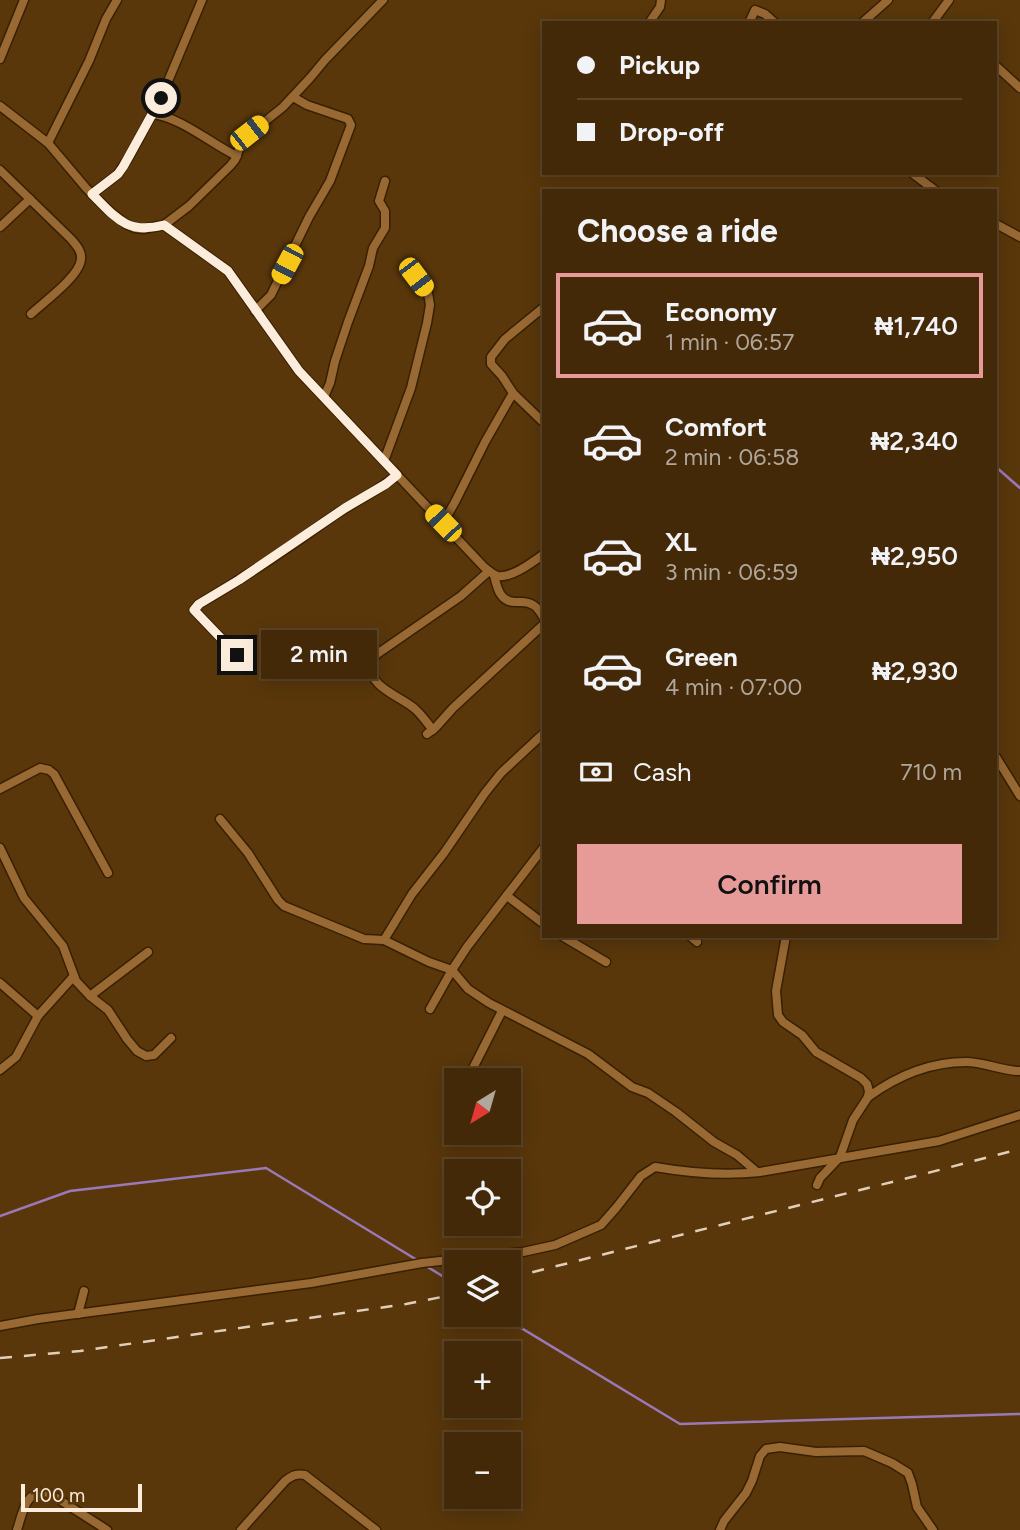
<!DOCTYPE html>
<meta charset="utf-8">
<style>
body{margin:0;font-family:Figtree,sans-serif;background:#4a3112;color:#f1f3f6;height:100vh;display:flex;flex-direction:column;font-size:26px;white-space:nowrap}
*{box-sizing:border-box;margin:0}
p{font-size:23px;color:#afa69c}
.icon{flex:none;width:38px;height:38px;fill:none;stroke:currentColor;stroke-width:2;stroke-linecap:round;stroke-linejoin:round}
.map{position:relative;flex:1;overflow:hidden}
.side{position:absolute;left:542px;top:189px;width:455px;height:749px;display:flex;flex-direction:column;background:#432908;border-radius:0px;box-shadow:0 4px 18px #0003,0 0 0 2px #5b4529}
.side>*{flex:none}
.banner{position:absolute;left:542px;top:21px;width:455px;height:154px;border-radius:0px;box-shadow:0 4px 18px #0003,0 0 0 2px #5b4529;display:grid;align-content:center;height:154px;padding:0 35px;background:#432908}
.needle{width:46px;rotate:217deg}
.tools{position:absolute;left:444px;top:1068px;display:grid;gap:14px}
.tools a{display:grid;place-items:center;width:77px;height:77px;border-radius:0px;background:#432908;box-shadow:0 4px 18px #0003,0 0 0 2px #5b4529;font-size:35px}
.scale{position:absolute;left:21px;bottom:18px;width:121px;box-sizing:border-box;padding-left:7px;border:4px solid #fcecdb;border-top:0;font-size:19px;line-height:24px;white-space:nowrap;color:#fcecdb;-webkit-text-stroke:5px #59370b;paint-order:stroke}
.end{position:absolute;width:32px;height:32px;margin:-16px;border:9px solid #fcecdb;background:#111;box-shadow:0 0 0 4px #111}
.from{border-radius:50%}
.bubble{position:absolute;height:49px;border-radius:0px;background:#432908;box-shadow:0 4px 18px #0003,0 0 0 2px #5b4529;font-size:23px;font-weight:600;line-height:49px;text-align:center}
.car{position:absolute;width:21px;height:42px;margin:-21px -10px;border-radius:9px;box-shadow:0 0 5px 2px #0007;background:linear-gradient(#f5c518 24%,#345 0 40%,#f5c518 0 76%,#345 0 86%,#f5c518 0)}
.banner b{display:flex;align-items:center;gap:24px;height:66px;font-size:26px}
.banner b+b{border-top:2px solid #5b4529}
.banner i{width:18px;height:18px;background:#f1f3f6}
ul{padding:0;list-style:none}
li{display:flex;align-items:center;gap:21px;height:105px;margin:0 14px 10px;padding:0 21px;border:4px solid transparent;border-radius:0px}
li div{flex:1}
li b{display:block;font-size:26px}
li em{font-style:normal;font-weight:600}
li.current{border-color:#e69b98}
li>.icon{width:63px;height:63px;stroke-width:1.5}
h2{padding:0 35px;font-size:32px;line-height:84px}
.pay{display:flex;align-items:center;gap:18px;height:77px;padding:0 35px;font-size:26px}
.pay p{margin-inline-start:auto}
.cta{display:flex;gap:14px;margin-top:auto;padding:14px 35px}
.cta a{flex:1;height:80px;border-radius:0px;background:#e69b98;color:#111;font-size:28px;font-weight:600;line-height:80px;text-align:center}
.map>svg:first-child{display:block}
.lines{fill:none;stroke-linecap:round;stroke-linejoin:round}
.stream{stroke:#9a79b8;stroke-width:2.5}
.minor-casing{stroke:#382003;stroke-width:11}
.minor{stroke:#996934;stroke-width:8}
.rail{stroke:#e2cfba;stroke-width:2.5;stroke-dasharray:12 12;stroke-linecap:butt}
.route{stroke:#fcecdb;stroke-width:9}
</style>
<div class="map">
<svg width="1020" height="1530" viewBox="0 0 1020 1530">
<rect width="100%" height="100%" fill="#59370b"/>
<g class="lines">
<g class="stream">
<path d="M996,467l24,21"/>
<path d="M0,1216l70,-25 196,-23 151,92"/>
<path d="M426,1266l31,19"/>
<path d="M498,1314l182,110 340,-10"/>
</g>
<defs>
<g id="minor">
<path d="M649,23l11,-16 1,-7"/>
<path d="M749,23l6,-13 10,4 10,9"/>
<path d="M862,23l26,-23"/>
<path d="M932,23l17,-23"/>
<path d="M0,59l24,-59"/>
<path d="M996,66l24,22"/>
<path d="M0,106l48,37 38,45 22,22 18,14 9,4 8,1 21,-4 25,-19 41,-40 5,-6 8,-21 40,-32 27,-29 15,-18 58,-60"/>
<path d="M152,114c29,3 59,30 85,42"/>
<path d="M48,143l41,-82 17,-42 11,-19"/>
<path d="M0,170l71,69c5,6 11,12 10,20 -1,17 -37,43 -50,55"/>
<path d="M912,173l24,18"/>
<path d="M92,194l26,-20 11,-17 32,-59 41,-98"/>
<path d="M996,224l24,13"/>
<path d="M164,225l64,46 71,100 185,196c4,3 9,8 14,9 14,2 35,-14 46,-22"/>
<path d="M0,227l30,-28"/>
<path d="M544,307l-39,32 -14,18v7l11,12 11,17 31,30"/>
<path d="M255,311l16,-16 38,-78 21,-36 21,-56 -3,-6 -41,-14 -14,-8"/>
<path d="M324,397l6,-14 5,-22 13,-39 21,-56 4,-18 12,-20v-17l-6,-10 6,-20"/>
<path d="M384,461l27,-73 16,-65 3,-18 -2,-12 -12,-16"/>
<path d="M443,523l12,-21 30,-60 28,-49"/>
<path d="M494,575c3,13 6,28 23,27 6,0 10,-1 16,3 5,2 8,9 11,13"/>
<path d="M237,655l-43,-45 5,-6c45,-26 88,-55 130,-85 22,-16 48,-27 68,-44"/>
<path d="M433,730c-6,-7 -11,-15 -18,-21 -13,-12 -48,-22 -44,-45 1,-4 4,-7 6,-10l84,-58 28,-25"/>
<path d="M427,734l9,-7 17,-19 27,-25 64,-59"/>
<path d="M996,757l24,39"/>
<path d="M0,789l40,-21 9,2 5,4 54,99"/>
<path d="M220,819l28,34 30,47 6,6 80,33 20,1 45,22 23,8 16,19 21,14 99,51 44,33 16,6 28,19 38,30 23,13 20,17"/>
<path d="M0,848l24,50 39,48 13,35 14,15 18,14 19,29 10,12 9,5 8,-1 17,-17"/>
<path d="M507,896l37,28"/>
<path d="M562,936l44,26"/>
<path d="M690,936l7,6"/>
<path d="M786,936l-10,55 2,24 5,7 19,13 14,17 45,26 6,6 2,7 -1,6 -15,23 -13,37 -20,21 -3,7"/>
<path d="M384,940l28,-46 32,-41 41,-60 16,-20 43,-40"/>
<path d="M0,983l38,33"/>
<path d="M90,996l58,-44"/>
<path d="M430,1009l22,-39 15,-23 77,-100"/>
<path d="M0,1070l16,-13 22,-41 36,-40"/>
<path d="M467,1080l35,-69"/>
<path d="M868,1097c29,-21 61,-35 98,-35 18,0 36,9 54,9"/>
<path d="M78,1314l6,-23"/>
<path d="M0,1326l38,-7 273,-36 111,-20 101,-11 32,-7 46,-20 15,-17 25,-32 14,-9c35,6 70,9 105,5l179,-31 81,-26"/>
<path d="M17,1530c6,-18 8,-41 32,-37l58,37"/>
<path d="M241,1530l44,-49c7,-5 11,-8 20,-6l71,55"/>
<path d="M720,1530l4,-9 22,-28 6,-12 8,-25 6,-7 14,-2 36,5 48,-1 28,12 16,10 4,11 5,23 16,23"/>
</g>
</defs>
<use href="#minor" class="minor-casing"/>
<use href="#minor" class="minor"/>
<g class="rail">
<path d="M509,1278l407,-102 104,-27"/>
<path d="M0,1358l80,-7 326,-47 51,-10"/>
</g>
</g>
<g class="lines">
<path class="route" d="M161,98l-38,69 -5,7 -26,20c24,24 35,41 72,31l64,46 71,100 98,104 -11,9 -41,24 -106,72 -40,24 -5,6 43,45"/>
</g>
</svg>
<div class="tools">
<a><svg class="needle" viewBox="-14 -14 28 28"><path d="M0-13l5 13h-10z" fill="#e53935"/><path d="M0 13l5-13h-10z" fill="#afa69c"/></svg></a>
<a><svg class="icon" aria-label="locate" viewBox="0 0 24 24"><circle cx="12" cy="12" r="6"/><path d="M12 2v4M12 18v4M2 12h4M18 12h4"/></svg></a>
<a><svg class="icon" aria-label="layers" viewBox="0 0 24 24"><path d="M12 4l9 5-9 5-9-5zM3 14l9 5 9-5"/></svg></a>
<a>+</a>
<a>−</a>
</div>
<div class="scale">100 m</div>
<i class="end from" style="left:161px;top:98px"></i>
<i class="end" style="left:237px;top:655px"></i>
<div class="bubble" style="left:261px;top:630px;width:116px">2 min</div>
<i class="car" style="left:249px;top:133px;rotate:52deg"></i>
<i class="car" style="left:287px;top:264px;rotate:208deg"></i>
<i class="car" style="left:416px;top:277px;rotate:143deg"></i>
<i class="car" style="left:443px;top:523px;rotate:316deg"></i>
<div class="banner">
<b><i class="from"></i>Pickup</b>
<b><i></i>Drop-off</b>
</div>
<section class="side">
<h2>Choose a ride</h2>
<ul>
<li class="current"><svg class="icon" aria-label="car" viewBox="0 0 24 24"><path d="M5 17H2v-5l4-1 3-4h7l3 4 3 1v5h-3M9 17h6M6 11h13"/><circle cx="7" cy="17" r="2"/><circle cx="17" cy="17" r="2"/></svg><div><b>Economy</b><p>1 min · 06:57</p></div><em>₦1,740</em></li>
<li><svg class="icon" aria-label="car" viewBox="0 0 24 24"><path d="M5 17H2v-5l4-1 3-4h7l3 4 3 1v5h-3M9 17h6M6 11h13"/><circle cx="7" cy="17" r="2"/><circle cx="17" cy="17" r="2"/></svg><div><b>Comfort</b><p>2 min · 06:58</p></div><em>₦2,340</em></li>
<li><svg class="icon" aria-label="car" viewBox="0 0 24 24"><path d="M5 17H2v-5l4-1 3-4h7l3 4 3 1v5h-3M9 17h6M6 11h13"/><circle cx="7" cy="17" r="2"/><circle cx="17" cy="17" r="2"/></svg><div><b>XL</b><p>3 min · 06:59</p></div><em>₦2,950</em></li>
<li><svg class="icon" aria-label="car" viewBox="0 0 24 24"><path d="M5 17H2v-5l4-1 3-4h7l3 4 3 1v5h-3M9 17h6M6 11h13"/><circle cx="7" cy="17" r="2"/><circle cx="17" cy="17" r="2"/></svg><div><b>Green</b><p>4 min · 07:00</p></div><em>₦2,930</em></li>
</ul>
<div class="pay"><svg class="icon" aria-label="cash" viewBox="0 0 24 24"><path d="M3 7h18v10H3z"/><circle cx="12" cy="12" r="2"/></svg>Cash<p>710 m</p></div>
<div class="cta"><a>Confirm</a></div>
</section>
</div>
